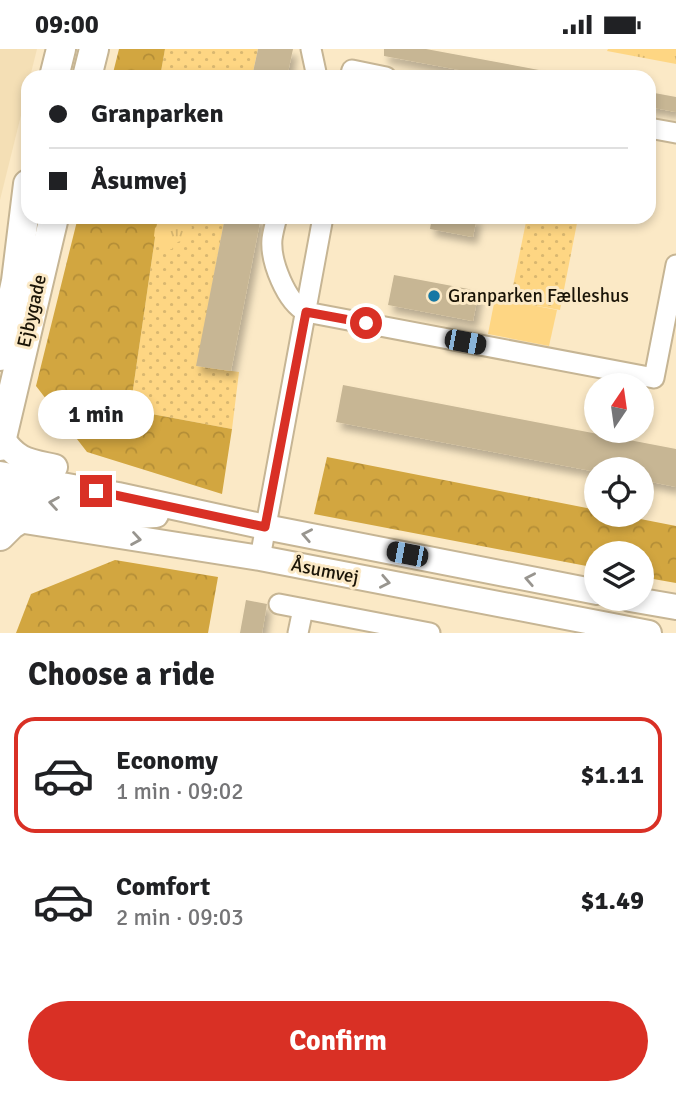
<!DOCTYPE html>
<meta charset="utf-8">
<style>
body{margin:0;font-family:Signika,sans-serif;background:#f2f2f2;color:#202124;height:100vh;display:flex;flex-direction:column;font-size:26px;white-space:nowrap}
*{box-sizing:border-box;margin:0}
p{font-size:23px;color:#757577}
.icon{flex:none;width:38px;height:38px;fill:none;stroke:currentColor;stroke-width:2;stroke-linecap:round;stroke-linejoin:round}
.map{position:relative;height:584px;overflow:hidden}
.panel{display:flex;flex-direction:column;background:#fff;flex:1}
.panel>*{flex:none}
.banner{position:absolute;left:21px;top:21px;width:635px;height:154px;border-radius:21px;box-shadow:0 4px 10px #0003;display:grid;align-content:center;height:154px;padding:0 28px;background:#fff}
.needle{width:46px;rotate:13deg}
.tools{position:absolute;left:584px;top:324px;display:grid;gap:14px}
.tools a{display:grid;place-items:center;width:70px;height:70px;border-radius:50%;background:#fff;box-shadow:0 4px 10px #0003;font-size:35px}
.end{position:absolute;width:32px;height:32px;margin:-16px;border:9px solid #d93025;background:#fff;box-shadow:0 0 0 4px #fff}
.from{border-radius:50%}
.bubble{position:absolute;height:49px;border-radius:24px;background:#fff;box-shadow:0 4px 10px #0003;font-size:23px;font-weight:700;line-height:49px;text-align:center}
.car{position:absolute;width:21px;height:42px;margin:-21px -10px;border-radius:9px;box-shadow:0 0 5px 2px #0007;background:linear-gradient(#222 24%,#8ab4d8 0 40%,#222 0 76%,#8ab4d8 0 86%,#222 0)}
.banner b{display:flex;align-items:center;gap:24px;height:66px;font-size:26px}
.banner b+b{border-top:2px solid #e0e0e0}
.banner i{width:18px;height:18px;background:#202124}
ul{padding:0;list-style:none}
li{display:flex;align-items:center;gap:21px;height:116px;margin:0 14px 10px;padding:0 14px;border:4px solid transparent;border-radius:21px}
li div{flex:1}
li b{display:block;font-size:26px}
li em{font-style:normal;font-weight:700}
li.active{border-color:#d93025}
li>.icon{width:63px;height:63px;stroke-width:1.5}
h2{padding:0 28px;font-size:32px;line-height:84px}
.action{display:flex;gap:14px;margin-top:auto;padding:14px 28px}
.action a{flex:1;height:80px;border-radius:42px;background:#d93025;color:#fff;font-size:28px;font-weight:700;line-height:80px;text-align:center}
.status{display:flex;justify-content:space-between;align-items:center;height:49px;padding:0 35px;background:#fff;direction:ltr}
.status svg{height:19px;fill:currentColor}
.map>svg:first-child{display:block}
.built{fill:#f4dfb5}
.grass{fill:url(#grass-dots)}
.forest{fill:url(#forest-crowns)}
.park{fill:url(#park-tufts)}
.pitch{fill:#fed683}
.building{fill:#c7b694;filter:url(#shadow)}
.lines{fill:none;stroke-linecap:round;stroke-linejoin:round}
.minor-casing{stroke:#c6b594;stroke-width:23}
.tertiary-casing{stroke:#c6b594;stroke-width:28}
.secondary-casing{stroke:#c6b594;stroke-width:32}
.minor{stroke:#fff;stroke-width:19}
.tertiary{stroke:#fff;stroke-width:24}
.secondary{stroke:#fff;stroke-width:28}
.oneway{stroke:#98958f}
.route{stroke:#d93025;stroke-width:9}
.poi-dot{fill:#1678a4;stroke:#fbe9c6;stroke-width:2.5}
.labels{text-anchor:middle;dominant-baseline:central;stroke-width:6;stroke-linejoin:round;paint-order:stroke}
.poi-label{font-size:19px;fill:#1a1407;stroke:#fbe9c6;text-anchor:start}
.street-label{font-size:19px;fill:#1a1407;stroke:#fbe9c6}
</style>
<div class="status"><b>09:00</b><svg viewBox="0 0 49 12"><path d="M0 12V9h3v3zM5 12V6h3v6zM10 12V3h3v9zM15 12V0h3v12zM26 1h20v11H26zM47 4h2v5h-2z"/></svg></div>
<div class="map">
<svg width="676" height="584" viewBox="0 0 676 584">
<defs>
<pattern id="grass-dots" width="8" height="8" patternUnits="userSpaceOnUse" patternTransform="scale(1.75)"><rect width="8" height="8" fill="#fed683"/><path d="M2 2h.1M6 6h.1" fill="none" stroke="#d9b770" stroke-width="1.8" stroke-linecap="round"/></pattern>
<pattern id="forest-crowns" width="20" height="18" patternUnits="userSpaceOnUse" patternTransform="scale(1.75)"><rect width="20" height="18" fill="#d2a640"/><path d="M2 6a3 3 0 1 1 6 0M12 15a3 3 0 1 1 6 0" fill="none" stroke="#b48e37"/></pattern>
<pattern id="park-tufts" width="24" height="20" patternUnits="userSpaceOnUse" patternTransform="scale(1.75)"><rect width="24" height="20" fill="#fed683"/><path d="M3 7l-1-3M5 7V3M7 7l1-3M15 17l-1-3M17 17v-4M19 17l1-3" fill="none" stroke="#d9b770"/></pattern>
<filter id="shadow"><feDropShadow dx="4.5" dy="7" stdDeviation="3.5" flood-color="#0004"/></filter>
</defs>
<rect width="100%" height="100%" fill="#fbe9c6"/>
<path class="built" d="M0,0h37l-7,28h-2v10l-28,113z"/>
<g class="grass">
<path d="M165,0h93l-6,28h-92z"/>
<path d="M158,168h67l-28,149 42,6 -7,57 -102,-19z"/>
<path d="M527,168l51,1 -18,92 -50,-9z"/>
</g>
<g class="forest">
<path d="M119,0h46l-5,28h-48z"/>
<path d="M78,168h80l-28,193 102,19 -10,65 -135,-42 -51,-66z"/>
<path d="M327,408l270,53v5h23l56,11v57l-34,-6v-24h-45v15l-283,-54z"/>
<path d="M115,511l103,17 -10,56h-192l15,-39z"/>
</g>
<g class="park">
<path d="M608,0h68v15l-69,-13z"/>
<path d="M167,168h15l10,10 -3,11 -14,5 -3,6 -8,1 -10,-14 1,-8z"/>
</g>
<path class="pitch" d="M495,249l62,12 -8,36 -61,-12z"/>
<g class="building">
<path d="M258,0h35l-6,28h-35z"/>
<path d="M384,0h42l113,21v7h-42l-113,-21z"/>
<path d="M649,43l27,5v15l-27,-5z"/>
<path d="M225,168h36l-30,154 -35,-5z"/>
<path d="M432,168h45l-4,20 -43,-8z"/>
<path d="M394,226l85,16 -6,30 -85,-16z"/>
<path d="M343,336l333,64v38l-34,-7v-11h-45v3l-261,-50z"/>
<path d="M246,551l21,4 -5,29h-22z"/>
</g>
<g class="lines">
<defs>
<g id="minor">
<path d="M311,0l6,28"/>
<path d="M350,28l2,-7 34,7"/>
<path d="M649,79l27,5"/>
<path d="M277,168c-2,7 -4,15 -5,22 -2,22 14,63 34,73l348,66 22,-113"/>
<path d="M260,509l63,-341"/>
<path d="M279,555l151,29"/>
<path d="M298,584l5,-24"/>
</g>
<g id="tertiary">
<path d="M2,389c15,23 27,23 53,29"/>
<path d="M0,425l118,21 147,32 332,65"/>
<path d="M0,446l137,21 19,-1"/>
<path d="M0,468l260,41 389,75"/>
<path d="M630,550l46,8"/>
</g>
<g id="secondary">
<path d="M54,28l7,-28"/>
<path d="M87,28l7,-28"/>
<path d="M0,307l16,-75 12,-97"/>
<path d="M0,397l54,-229"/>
<path d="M0,487l11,-11 8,-5"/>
</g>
</defs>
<use href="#minor" class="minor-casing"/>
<use href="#tertiary" class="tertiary-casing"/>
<use href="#secondary" class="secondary-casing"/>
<use href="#minor" class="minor"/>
<use href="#tertiary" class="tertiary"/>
<use href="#secondary" class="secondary"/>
</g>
<defs><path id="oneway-chevron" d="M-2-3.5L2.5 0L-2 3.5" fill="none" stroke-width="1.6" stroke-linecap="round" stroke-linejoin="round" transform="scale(1.75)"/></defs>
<g class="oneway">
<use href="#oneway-chevron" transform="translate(54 454) rotate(-171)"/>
<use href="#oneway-chevron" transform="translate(307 486) rotate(-169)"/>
<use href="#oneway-chevron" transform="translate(136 490) rotate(9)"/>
<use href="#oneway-chevron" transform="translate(530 530) rotate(-169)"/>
<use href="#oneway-chevron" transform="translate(385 533) rotate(11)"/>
</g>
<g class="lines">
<path class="route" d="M96,442l169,36 41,-215 60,11"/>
</g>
<circle class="poi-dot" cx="434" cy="247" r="7"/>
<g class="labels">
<g class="poi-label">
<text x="448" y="247">Granparken Fælleshus</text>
</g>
<g class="street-label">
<text transform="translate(32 262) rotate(-77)">Ejbygade</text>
<text transform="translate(325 522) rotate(11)">Åsumvej</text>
</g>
</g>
</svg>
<div class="tools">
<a><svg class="needle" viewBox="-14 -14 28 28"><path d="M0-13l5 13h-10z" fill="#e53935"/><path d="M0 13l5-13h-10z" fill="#757577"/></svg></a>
<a><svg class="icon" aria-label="locate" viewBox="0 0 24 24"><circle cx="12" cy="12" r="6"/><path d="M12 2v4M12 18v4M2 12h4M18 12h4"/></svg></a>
<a><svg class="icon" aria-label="layers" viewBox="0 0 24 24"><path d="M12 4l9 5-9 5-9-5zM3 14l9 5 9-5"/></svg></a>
</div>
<i class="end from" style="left:366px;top:274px"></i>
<i class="end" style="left:96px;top:442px"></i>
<div class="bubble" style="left:38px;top:341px;width:116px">1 min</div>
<i class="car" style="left:465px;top:293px;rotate:101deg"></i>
<i class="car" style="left:407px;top:505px;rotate:281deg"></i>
<div class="banner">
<b><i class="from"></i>Granparken</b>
<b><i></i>Åsumvej</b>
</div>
</div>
<section class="panel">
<h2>Choose a ride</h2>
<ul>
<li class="active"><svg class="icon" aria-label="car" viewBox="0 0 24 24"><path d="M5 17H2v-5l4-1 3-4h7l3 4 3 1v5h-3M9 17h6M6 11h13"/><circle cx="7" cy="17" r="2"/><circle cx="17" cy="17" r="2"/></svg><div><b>Economy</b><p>1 min · 09:02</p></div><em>$1.11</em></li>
<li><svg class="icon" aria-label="car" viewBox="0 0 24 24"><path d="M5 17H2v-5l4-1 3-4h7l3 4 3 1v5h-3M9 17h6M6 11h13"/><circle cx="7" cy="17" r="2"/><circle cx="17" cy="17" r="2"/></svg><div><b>Comfort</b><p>2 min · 09:03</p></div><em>$1.49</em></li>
</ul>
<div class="action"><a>Confirm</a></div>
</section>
